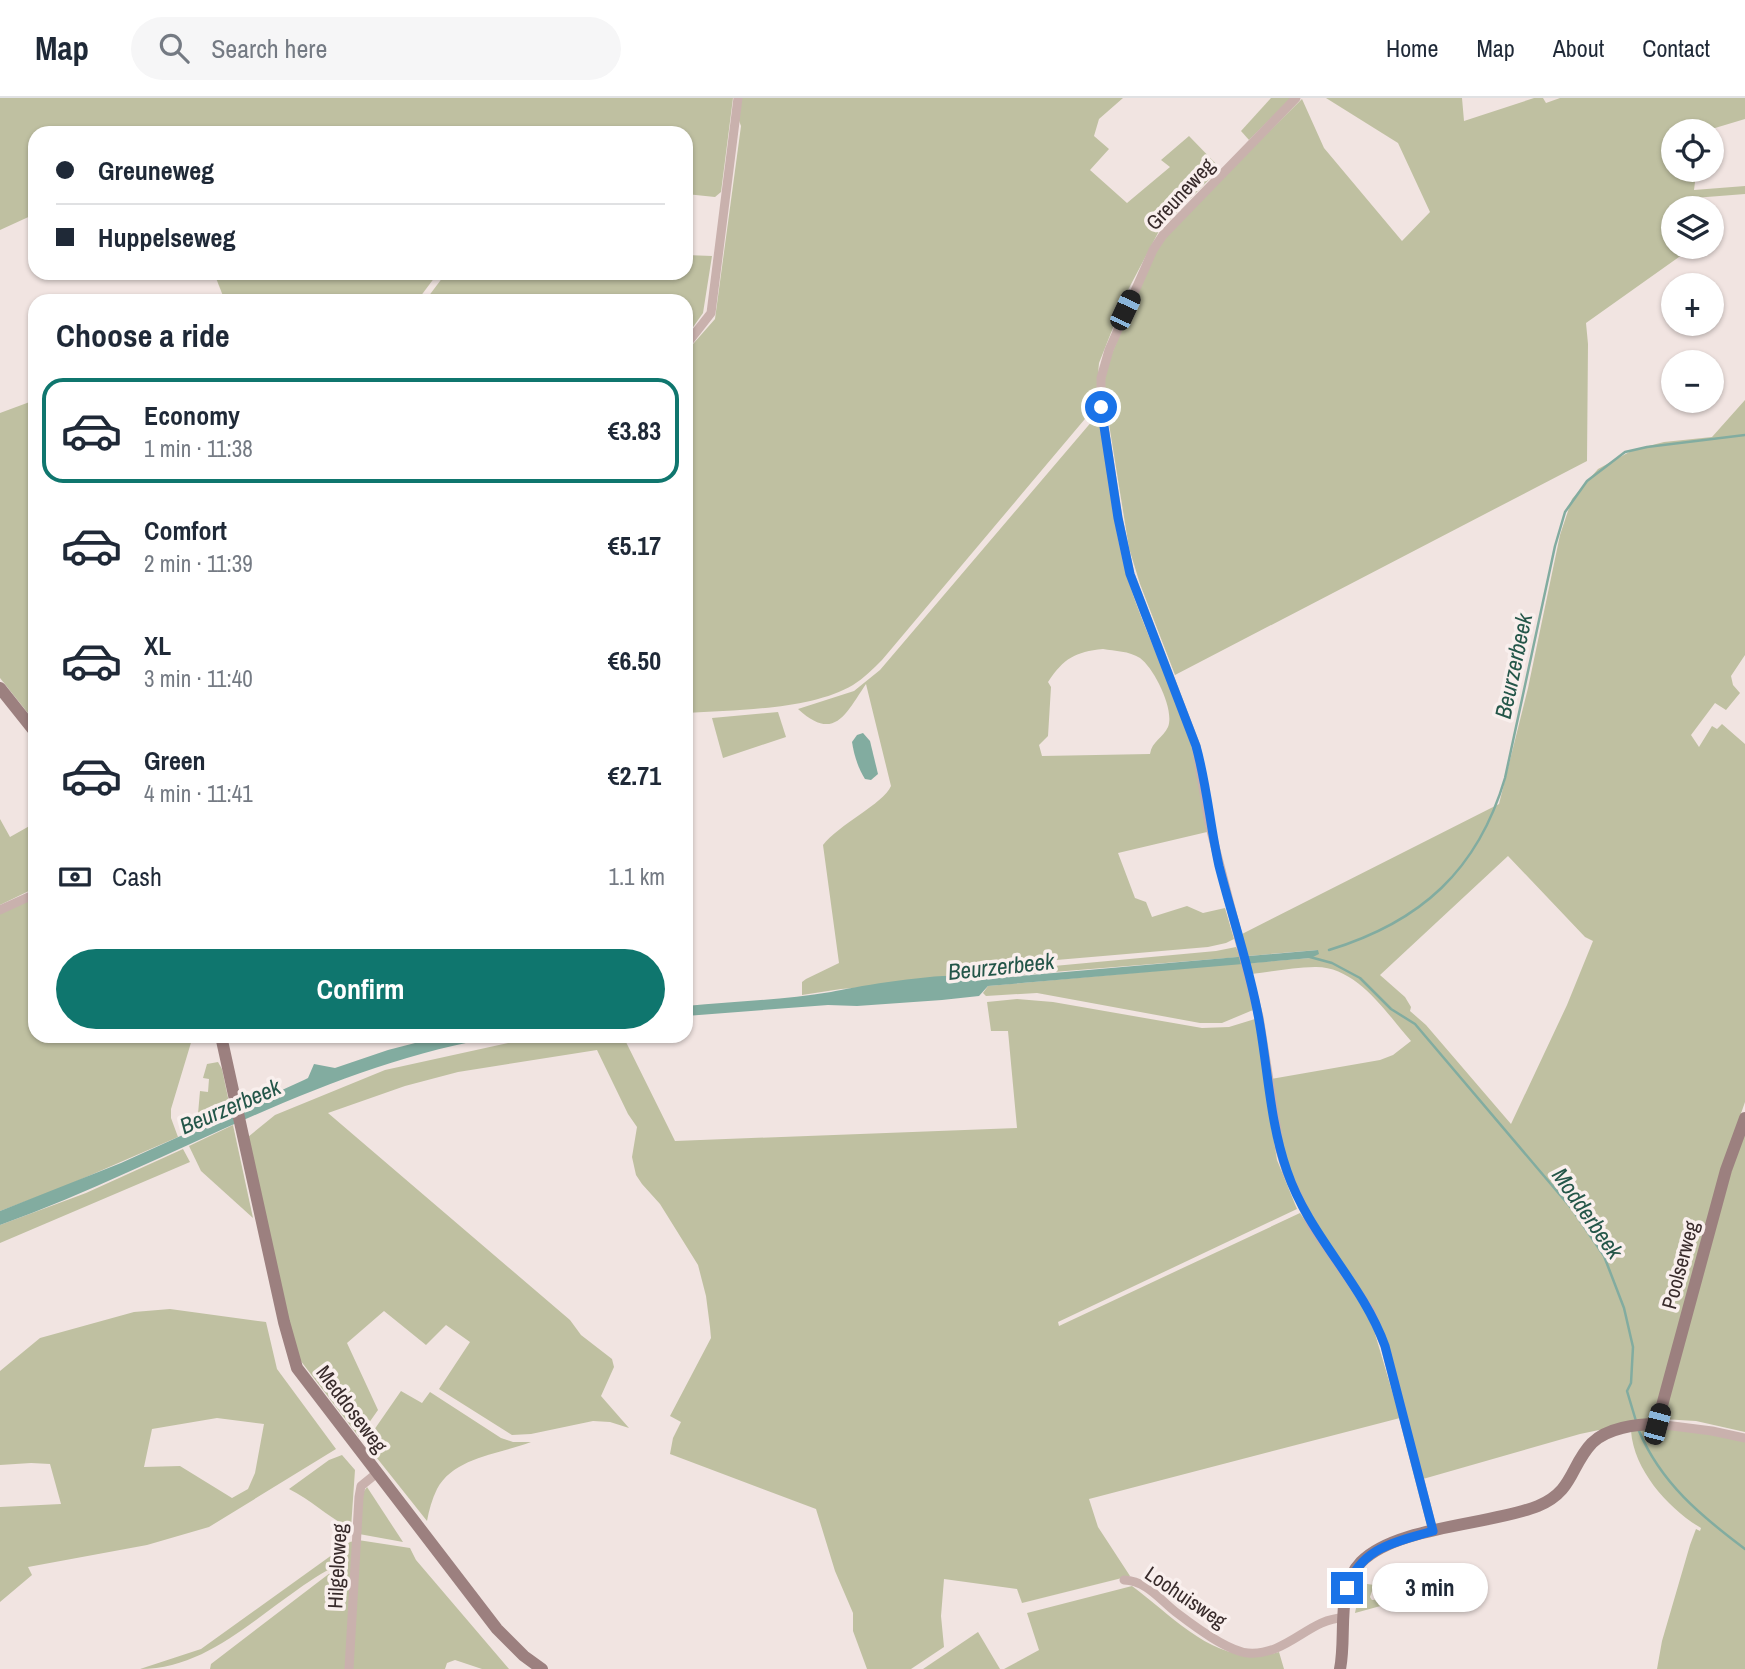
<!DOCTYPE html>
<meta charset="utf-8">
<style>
body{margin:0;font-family:"Archivo Narrow",sans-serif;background:#f6f6f7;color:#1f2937;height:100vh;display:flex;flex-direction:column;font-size:26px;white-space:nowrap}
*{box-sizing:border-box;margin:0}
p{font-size:23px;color:#747a83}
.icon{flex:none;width:38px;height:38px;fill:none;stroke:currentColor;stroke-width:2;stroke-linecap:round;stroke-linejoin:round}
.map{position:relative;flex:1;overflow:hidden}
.details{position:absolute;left:28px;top:196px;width:665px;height:749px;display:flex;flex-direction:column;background:#fff;border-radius:21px;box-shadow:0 2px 5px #0004}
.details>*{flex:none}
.hud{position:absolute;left:28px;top:28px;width:665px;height:154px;border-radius:21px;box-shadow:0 2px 5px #0004;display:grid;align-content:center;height:154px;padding:0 28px;background:#fff}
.fabs{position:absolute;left:1661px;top:21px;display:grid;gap:14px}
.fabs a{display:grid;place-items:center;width:63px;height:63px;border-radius:50%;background:#fff;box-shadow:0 2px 5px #0004;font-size:35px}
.end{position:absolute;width:32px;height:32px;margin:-16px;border:9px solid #1a73e8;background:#fff;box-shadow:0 0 0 4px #fff}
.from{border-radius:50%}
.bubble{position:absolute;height:49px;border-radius:24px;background:#fff;box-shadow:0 2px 5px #0004;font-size:23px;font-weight:700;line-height:49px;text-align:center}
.car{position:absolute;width:21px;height:42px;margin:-21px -10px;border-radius:9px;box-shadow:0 0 5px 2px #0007;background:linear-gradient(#222 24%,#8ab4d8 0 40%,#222 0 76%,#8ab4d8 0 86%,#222 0)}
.hud b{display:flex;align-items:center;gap:24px;height:66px;font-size:26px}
.hud b+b{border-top:2px solid #e0e1e3}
.hud i{width:18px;height:18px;background:#1f2937}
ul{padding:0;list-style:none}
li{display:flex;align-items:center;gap:21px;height:105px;margin:0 14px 10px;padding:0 14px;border:4px solid transparent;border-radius:21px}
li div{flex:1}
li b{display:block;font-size:26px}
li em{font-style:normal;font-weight:700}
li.selected{border-color:#0f766e}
li>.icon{width:63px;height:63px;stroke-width:1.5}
h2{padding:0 28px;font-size:32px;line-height:84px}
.pay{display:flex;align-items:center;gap:18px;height:77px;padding:0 28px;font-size:26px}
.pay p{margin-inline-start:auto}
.button{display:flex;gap:14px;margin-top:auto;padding:14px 28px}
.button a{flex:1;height:80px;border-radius:42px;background:#0f766e;color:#fff;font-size:28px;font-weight:700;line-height:80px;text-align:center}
header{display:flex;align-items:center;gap:42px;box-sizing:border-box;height:98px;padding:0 35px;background:#fff;border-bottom:2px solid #e0e1e3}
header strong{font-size:33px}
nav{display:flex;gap:38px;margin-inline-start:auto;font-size:24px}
.search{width:490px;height:63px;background:#f6f6f7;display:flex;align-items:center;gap:18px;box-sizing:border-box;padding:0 24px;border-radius:38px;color:#747a83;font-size:26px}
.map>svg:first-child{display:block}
.green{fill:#bfc0a1;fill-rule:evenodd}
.water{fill:#82aca0}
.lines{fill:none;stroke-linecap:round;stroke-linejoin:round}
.stream{stroke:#82aca0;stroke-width:2.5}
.street{stroke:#c9b1ad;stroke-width:9}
.secondary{stroke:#9c807f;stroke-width:12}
.route{stroke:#1a73e8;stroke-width:9}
.labels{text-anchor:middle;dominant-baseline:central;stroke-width:7;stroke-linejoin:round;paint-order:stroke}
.street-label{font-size:21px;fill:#382b2b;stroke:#f9efed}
.water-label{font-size:23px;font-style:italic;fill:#245649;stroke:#f9efed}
</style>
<header>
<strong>Map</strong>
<div class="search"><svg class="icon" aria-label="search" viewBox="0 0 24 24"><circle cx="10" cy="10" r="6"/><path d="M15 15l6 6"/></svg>Search here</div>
<nav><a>Home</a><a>Map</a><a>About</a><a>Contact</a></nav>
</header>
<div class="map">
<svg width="1745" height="1571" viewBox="0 0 1745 1571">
<rect width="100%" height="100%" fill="#f1e4e1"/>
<g class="green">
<path d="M0,0h733l-12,94 -6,5 -29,-3v-61h-651v81l-35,16z"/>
<path d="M741,0h382l-24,21 -5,17 15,13 -19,21 37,33 43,-36 -9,-7 28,-24 31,32 -61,63 -31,59 -29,73c-2,14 2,32 -4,44l-213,253c-9,9 -18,18 -29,25 -42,25 -118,25 -167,28v-361l29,-33 26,-193 -3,-8z"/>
<path d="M1271,0h20l-42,42 -8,-9z"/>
<path d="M1326,0h136l2,23 70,-23h9l3,5 14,-5h185v21l-40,12h-32v39h17l5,12 -1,8 51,-4v8l-51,4 -2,10h-19v39h14l-1,5 -100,71 2,21 -1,117 -412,214 -35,-91 -11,-36 -20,-124 -5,-35 2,-21 44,-107 23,-35 129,-127 22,49 78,93 28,-29 -32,-69z"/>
<path d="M686,157l26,1 -9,57 -17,24v-36h-261l21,-28h212l5,5h12l1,-5h10z"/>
<path d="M214,175h224l-21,28h-192z"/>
<path d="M35,302v322l-35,-44v-265z"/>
<path d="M1745,302v255l-14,21 2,9 7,8 -14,17 -11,-7 -24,32 8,12 13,-21 5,3 5,-5 23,20v358l-16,46 -74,269 -51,15 -5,-2 -19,4 -157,45 -38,-137 -94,-154 -20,-109 109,-19 13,-5 18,-14c-24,-27 -54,-75 -96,-74 -21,0 -43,5 -64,7l-2,-11 62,-5 7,-8 -70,6 -6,-22 257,-130 29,-116 32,-153 12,-36 26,-30 35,-19 31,-8 48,-5zM1508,758l77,81 8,4 -26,64 -56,119 -85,-99 -16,-14 1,-4 -6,-10 -25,-22z"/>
<path d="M1099,315c7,48 12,97 23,144 14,59 44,113 64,170 11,32 14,72 21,105l-89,21 17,45 11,4 6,15 35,-11 16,7 22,-5 9,31 -8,4 -18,4 -175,15 -63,3 -1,4 41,1 206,-19 20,-4 4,10 -399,32 -39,6v-13l4,-3 33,-16 -16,-118c15,-20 60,-41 68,-59l-25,-102c-20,29 -31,59 -68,25l56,-18 26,-21zM1103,551c12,2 26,2 37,9 14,10 35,52 28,69 -5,11 -16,14 -18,27l-108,2 -3,-11 9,-9 3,-49 -3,-5c16,-24 27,-30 55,-33z"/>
<path d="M778,614l8,25 -63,21 -11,-40z"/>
<path d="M0,721l10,18 23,-13 2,3v61l-35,17z"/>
<path d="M35,797v141h158l-22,73v9l7,19 -117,51 -61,23v-300z"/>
<path d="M1242,865l11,47 -31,13h-22l-163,-30 -51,3 -3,-3 5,-7z"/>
<path d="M1017,901l36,3 149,26 27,-1 26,-8 22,141 20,49 -239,113 1,4 241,-113 63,95 10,19 27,91 -311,81 9,28 32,49 -108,27 -5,-14 -73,-10 -3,37 3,31 -33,22h-44l-14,-38v-18l-18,-42 -19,-62 -146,-55 3,-16 8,-16 -11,-6 41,-78 -1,-11 -4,-31 -8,-31 -38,-61 -18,-20 -6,-9 -4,-18 5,-30 -9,-13 -31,-64 -139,22 -53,14 -77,27 242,207 11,15 31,24 2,8 -13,29 28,32 -19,-6 -17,-1 -62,13 -19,1 -73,-46 31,-47 -24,-17 -20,20 -42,-34 -37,32 31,67 -19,27 -62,-81 -49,-219 27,-22 110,-45 123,-27 50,-7h29l20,5 5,-3 11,-2 52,105 342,-13 -9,-97h-17l-4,-29z"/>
<path d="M218,964l4,7 9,43 -47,22 -5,-13 19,-7 2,-23 8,1 1,-13 -6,-1 4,-14z"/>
<path d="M1745,1024v310l-49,-11 -34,-2z"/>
<path d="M233,1027l20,93 -52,-47 -12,-25z"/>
<path d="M183,1051l7,13 -190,81v-18l86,-32z"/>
<path d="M170,1211l96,13 11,47 59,80 -127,78 -62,18 -119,22 4,8 -32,27v-231l40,-33 94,-26zM217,1320l47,6 -9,49 -7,16 -16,9 -52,-32 -36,1 8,-38zM31,1365l19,1 11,40 -61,3v-42z"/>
<path d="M401,1293l21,12 8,-11 71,46 12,4h18c-31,12 -77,15 -94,47 -5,10 -8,21 -10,32l-62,-78z"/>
<path d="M1652,1330h21l72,13v228h-88l5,-28 28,-96 6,-16 4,2 1,-3c-32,-19 -67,-57 -70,-97z"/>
<path d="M342,1357l13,15 -4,58c-23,-10 -39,-28 -62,-39l40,-29z"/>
<path d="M367,1389l36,55 -44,-8 3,-40z"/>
<path d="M358,1442l52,8 6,12 93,109h-27l-27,-9 -8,3 -2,6h-235l1,-5 119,-91 18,-4v-7c-20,6 -34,16 -51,28 -49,34 -95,79 -157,79l61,-20 149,-107z"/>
<path d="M1423,1478l5,17 -73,20 6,-30 13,2 -4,12 2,3c16,-1 31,-4 46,-13l-2,-8z"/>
<path d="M1132,1488c45,33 85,83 147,66l5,17h-280l35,-19 -12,-37z"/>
<path d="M978,1534l22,37h-77z"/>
</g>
<g class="water">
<path d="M863,635l7,8 8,33 -7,6 -6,-1c-7,-11 -11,-24 -13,-37l5,-7z"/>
<path d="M1318,852l1,4 -8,4 -323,28 -9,10 -37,4 -85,6 -29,-1 -142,11v-10c48,-5 98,-6 145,-14 28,-6 131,-24 154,-13z"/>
<path d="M442,938h61c-179,28 -334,128 -503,189v-14l121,-48 183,-83 4,-2 6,-14 21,4 53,-18z"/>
</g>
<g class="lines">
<g class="stream">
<path d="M1329,852c92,-28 149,-80 176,-172l50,-232 10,-34 22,-31 38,-29 22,-5 98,-12"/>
<path d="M1310,859l22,6 28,15 31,31 24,15 157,185 32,47 20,52 9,39 -2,36 -4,8 9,30"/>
<path d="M1639,1333c22,52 62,85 106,118"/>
</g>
<g class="street">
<path d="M1296,0l-133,137 -10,15 -44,100 -8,28v29l17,111 12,56 66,172 13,77 50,194 21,133 7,23 25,53 58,84 15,36 48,185"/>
<path d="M686,247l25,-32 27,-215"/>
<path d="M0,812l35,-16"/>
<path d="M1657,1326l55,7 33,7"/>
<path d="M1124,1482c23,1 36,20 53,33 17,13 50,38 71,40 39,3 62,-35 95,-35"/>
<path d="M349,1571l10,-172 2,-11 16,-13"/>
</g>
<g class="secondary">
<path d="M0,590l35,44"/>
<path d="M221,938l63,286 13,46 200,261 27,27 18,13"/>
<path d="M1340,1571c7,-34 -5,-80 21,-107 35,-36 130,-37 177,-56 36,-15 32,-40 54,-63 15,-15 44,-19 65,-19l69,-254 19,-52"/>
</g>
</g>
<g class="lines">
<path class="route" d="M1101,309l17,111 12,56 66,172c11,39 14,80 23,120 13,51 31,102 40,154 9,50 11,103 28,151 22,65 75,111 98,175l48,185c-37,11 -72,16 -86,57"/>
</g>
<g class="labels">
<g class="street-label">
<text transform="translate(1180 96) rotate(-47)">Greuneweg</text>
<text transform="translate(1680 1167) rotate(-75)">Poolserweg</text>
<text transform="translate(352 1311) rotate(53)">Meddoseweg</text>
<text transform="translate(337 1468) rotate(-87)">Hilgeloweg</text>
<text transform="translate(1186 1499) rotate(34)">Loohuisweg</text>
</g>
<g class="water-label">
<text transform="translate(1513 568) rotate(-78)">Beurzerbeek</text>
<text transform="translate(1001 868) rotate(-6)">Beurzerbeek</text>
<text transform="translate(230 1008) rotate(-23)">Beurzerbeek</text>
<text transform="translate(1588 1115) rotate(55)">Modderbeek</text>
</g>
</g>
</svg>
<div class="fabs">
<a><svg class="icon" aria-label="locate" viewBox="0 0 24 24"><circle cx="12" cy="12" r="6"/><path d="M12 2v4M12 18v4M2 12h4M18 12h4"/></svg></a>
<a><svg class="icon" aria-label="layers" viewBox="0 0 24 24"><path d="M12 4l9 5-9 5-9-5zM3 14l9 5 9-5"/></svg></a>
<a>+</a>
<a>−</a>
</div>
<i class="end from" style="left:1101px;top:309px"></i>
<i class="end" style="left:1347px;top:1490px"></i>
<div class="bubble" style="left:1372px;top:1465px;width:116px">3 min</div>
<i class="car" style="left:1125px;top:212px;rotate:25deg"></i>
<i class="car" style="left:1657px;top:1326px;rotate:15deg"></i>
<div class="hud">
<b><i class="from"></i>Greuneweg</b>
<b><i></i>Huppelseweg</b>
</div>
<section class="details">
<h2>Choose a ride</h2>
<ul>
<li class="selected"><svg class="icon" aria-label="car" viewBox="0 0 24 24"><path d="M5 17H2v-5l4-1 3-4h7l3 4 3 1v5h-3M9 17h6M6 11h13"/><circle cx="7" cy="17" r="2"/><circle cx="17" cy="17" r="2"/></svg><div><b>Economy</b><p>1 min · 11:38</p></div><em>€3.83</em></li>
<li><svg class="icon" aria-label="car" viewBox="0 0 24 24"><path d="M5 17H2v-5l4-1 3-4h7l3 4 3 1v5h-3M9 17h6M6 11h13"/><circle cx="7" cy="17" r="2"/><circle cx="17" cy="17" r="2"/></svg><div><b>Comfort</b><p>2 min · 11:39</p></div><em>€5.17</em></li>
<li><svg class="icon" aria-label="car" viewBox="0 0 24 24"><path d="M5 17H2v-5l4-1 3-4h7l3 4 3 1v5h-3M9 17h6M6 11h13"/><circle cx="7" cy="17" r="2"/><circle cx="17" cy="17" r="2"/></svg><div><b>XL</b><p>3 min · 11:40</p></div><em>€6.50</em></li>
<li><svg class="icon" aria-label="car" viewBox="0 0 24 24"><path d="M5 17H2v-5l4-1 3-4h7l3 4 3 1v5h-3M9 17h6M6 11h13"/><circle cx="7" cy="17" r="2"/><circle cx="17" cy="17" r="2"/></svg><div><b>Green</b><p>4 min · 11:41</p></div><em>€2.71</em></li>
</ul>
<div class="pay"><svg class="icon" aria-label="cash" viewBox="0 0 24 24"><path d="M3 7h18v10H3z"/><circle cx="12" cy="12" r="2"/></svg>Cash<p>1.1 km</p></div>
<div class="button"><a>Confirm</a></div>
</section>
</div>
